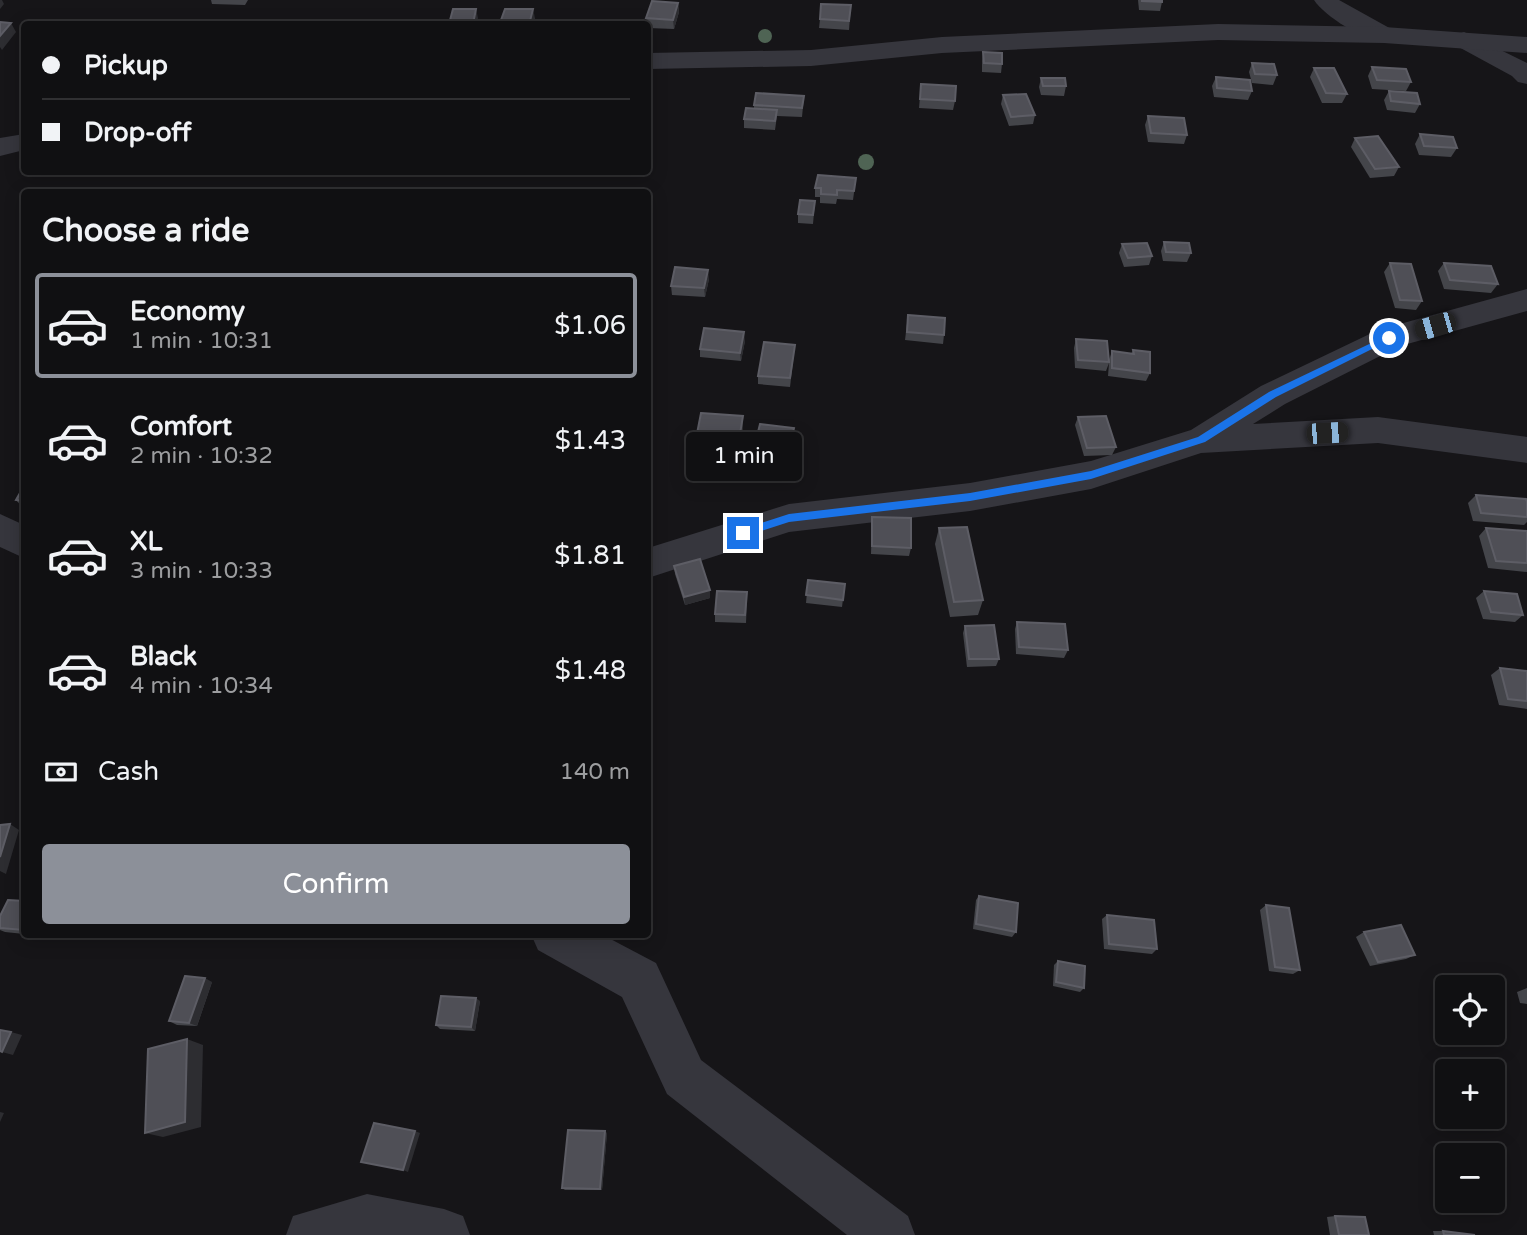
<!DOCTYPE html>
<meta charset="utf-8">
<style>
body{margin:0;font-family:"Varela Round",sans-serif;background:#1e1e20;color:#f1f3f6;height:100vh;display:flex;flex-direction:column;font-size:26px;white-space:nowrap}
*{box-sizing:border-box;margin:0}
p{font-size:23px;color:#9c9d9f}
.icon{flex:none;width:38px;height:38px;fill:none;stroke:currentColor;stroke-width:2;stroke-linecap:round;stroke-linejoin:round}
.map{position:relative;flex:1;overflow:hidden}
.drawer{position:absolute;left:21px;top:189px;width:630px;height:749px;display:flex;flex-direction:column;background:#101012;border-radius:7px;box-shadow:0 4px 18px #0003,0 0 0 2px #303032}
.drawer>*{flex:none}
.guide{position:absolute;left:21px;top:21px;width:630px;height:154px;border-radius:7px;box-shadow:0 4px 18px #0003,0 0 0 2px #303032;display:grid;align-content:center;height:154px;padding:0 21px;background:#101012}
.buttons{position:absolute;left:1435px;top:975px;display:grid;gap:14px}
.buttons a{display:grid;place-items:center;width:70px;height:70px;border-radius:7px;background:#101012;box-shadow:0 4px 18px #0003,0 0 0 2px #303032;font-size:35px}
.end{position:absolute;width:32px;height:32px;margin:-16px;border:9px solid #1a73e8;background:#fff;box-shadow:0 0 0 4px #fff}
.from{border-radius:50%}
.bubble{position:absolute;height:49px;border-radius:7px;background:#101012;box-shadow:0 4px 18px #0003,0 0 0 2px #303032;font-size:23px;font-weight:600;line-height:49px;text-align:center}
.car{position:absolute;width:21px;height:42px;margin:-21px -10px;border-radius:9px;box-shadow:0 0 5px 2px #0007;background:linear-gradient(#222 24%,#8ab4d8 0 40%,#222 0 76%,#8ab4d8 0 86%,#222 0)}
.guide b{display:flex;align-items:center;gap:24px;height:66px;font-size:26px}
.guide b+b{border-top:2px solid #303032}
.guide i{width:18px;height:18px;background:#f1f3f6}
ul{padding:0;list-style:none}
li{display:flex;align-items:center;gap:21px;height:105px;margin:0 14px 10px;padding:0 7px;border:4px solid transparent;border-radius:7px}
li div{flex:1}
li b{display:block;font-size:26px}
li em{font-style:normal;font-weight:600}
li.on{border-color:#8c9099}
li>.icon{width:63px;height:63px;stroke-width:1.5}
h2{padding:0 21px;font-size:32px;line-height:84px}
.pay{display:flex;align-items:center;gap:18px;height:77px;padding:0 21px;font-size:26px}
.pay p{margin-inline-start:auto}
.action{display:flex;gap:14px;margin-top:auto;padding:14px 21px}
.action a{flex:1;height:80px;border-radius:7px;background:#8c9099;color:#fff;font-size:28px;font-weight:600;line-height:80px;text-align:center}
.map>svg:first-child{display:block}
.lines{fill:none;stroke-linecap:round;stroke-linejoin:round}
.minor{fill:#36363d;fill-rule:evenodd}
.tertiary{fill:#36363d;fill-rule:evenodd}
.tree{fill:#4f6454}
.wall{fill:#44454a}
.shaded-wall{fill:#2d2d31}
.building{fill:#4f4f56;stroke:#5d5d65;stroke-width:2}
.route{fill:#1a73e8}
</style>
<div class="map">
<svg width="1527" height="1235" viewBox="0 0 1527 1235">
<rect width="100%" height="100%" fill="#161518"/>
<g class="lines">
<g class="minor">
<path d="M1314,0h25l54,30 4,5 -4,5c-22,6 -67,-22 -79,-40z"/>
<path d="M1464,32l63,31v21l-9,-2 -6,-6 -57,-31 -4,-5 4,-5z"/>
<path d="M1527,289v22l-127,35 -115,58 -32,20 125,-7 149,20v26l-149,-20 -177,10 -110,36 -121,22 -181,21 -141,46v-30l141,-44 181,-21 121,-22 100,-31 70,-44 117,-56z"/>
<path d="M0,514l24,11v33l-24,-11z"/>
<path d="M531,934h70l55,29 45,97 207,156 7,19h-68l-180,-141 -45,-97 -84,-47z"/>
<path d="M367,1194l77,15 19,7 7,19h-184l7,-19z"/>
</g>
<g class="tertiary">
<path d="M1218,24l166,3 143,10v16l-143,-10 -166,-3 -276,13 -131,13 -163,3v-16l163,-3 131,-13z"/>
<path d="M24,134v16l-24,6v-18z"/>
</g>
</g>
<g class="tree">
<circle cx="765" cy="36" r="7"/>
<circle cx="866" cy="162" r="8"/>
</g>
<g class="wall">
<path d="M211,0h37l-3,5 -33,-1z"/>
<path d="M1138,0h24v2l-2,9 -21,-1z"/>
<path d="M678,3l1,9 -5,17 -26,-1 -2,-10z"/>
<path d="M851,5l-2,25 -30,-2 1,-9z"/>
<path d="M535,18l-2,6h-31l-1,-4z"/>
<path d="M983,52l19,12 -1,9 -19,-1v-11z"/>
<path d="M1252,63l25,12 -4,10 -21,-2 -3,-11z"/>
<path d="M1372,67l39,15 -5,9 -34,-2 -4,-13z"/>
<path d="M1314,68l33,26 -5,9h-20l-12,-26z"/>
<path d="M1216,77l36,14 -4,9 -34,-3 -2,-11z"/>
<path d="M1041,78l25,8 -2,10 -23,-1 -2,-8z"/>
<path d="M921,84l34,17 -2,9 -34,-2z"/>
<path d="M1389,91l31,13 -5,9 -28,-3 -3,-10z"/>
<path d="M1003,95l32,20 -2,9 -24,2 -8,-22z"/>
<path d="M804,96l-2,21 -25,-1 -2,14 -31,-2v-9l10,-10v-4z"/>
<path d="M1148,116l39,19 -3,9 -36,-2 -3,-17z"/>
<path d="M1420,134l37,14 -6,9 -32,-2 -4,-11z"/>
<path d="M1355,138l44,29 -5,9 -24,2 -19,-31z"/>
<path d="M856,178l-3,22 -16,-1 -1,5 -16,-1v-6h-5v-9z"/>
<path d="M815,201l-2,23 -15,-1v-9z"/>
<path d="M1164,242l27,11 -4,9 -24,-1 -2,-10z"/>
<path d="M1122,244l30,12 -3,9 -25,2 -5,-14z"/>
<path d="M1390,263l32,38 -6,9 -21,-2 -11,-36z"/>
<path d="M1444,263l54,21 -7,9 -47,-4 -6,-18z"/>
<path d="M709,279l-4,18 -33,-2 -1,-9z"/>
<path d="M908,315l36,20 -1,9 -38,-4z"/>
<path d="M1076,339l33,21 3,-9 19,3 2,-4 17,23 -4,8 -38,-5 1,-13 -3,8 -31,-3 -1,-20z"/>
<path d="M745,341l-4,20 -41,-4v-8z"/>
<path d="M795,345l-5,42 -32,-3v-8z"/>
<path d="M743,416v17l-6,41 -43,-4 -1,-16z"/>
<path d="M1078,417l38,30 -4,8 -28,1 -9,-31z"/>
<path d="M793,437l-4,20 -34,-4v-9z"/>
<path d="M24,486v23l-8,-9z"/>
<path d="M1476,495l51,7v20l-3,3 -51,-4 -5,-18z"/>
<path d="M872,517l39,31 -2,8 -38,-2z"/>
<path d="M939,528l44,72 -5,15 -28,2 -15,-73z"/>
<path d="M1486,528l41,3v41l-39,-4 -9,-32z"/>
<path d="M674,566l36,24v8l-25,7 -10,-31z"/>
<path d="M808,580l37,4 -3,23 -36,-4z"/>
<path d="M1484,591l39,24 -8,7 -32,-3 -7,-21z"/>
<path d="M747,600l-1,23 -31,-1v-8z"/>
<path d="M1017,622l51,28 -4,8 -48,-4 -1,-25z"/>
<path d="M965,626l34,33 -3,7 -29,1 -4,-34z"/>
<path d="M1500,668l27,3v38l-28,-4 -8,-30z"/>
<path d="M979,896l37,36 -4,5 -39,-8 3,-29z"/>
<path d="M24,901v33l-19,-2 -5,-2v-14z"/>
<path d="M1266,905l34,65 -7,4 -24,-3 -9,-61z"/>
<path d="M1107,915l50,34 -5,5 -48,-5 -2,-30z"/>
<path d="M1364,932l51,23 -9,4 -36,7 -14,-29z"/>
<path d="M1058,961l26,27 -4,4 -27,-6 1,-21z"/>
<path d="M212,982l-15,44 -20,-1 -8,-4z"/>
<path d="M1527,988v16l-7,-1 -3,-11z"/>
<path d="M480,1001l-5,30 -35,-2 -4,-4z"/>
<path d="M607,1133l-5,57h-37l-3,-2z"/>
<path d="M1335,1216l34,19h-39l-3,-18z"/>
<path d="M1433,1231h10l32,4h-41z"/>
</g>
<g class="shaded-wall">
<path d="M0,0h2l2,4 -4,5z"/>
<path d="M678,3l1,9 -5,17 -1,-9z"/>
<path d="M476,9l2,9 -1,6h-4z"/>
<path d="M533,9l2,9 -2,6h-2l-1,-3z"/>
<path d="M11,23l5,9 -14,18 -2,-3v-11z"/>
<path d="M649,74l1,9 -2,9v-12z"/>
<path d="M708,270l1,9 -4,18 -1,-9z"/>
<path d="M744,332l1,9 -4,20 -1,-8z"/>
<path d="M743,416v17l-6,41 -1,-16z"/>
<path d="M794,428l-1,9 -4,20v-8z"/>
<path d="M710,590v8l-25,7 -1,-8z"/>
<path d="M10,824l9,6 -13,44 -6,-3v-14z"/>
<path d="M205,978l7,4 -15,44 -8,-3z"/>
<path d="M476,998l4,3 -5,30 -4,-4z"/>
<path d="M11,1032l11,3 -9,20 -11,-3z"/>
<path d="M187,1039l16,6 -2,82 -38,10 -18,-4z"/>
<path d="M0,1112l4,1 -4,9z"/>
<path d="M415,1131l5,2 -12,39 -5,-2z"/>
<path d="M605,1131l2,2 -5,57 -2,-1z"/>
</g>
<g class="building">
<path d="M1142,0h20v2l-20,-1z"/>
<path d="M652,1l26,2 -5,17 -27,-2z"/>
<path d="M821,4l30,1 -2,16 -29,-2z"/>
<path d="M453,9h23l-3,15h-24z"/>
<path d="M505,9h28l-3,12 -29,-1z"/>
<path d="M0,22l11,1 -11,13z"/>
<path d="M983,52l19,1v11l-18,-1z"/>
<path d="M1252,63l22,1 3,11 -22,-1z"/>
<path d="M1372,67l34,2 5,13 -34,-2z"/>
<path d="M1314,68h20l13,26 -21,-1z"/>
<path d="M1216,77l34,3 2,11 -35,-3z"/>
<path d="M1041,78h24l1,8h-23z"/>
<path d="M921,84l35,2 -1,15 -35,-2z"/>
<path d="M1389,91l28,2 3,11 -29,-3z"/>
<path d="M756,93l48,3 -2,12 -48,-3z"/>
<path d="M1026,94l9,21 -24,2 -8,-22z"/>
<path d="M746,108l31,2 -2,11 -31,-2z"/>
<path d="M1148,116l36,2 3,17 -36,-2z"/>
<path d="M1420,134l33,3 4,11 -33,-2z"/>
<path d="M1378,136l21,31 -24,2 -20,-31z"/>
<path d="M818,175l38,3 -2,13 -17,-1v5l-16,-1v-6h-6z"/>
<path d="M256,190h23l-1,2h-23z"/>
<path d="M800,200l15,1 -2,14 -15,-1z"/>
<path d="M1164,242l25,1 2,10 -25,-1z"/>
<path d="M1147,243l5,13 -24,2 -6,-14z"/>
<path d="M1390,263l21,1 11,37 -22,-1z"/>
<path d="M1444,263l47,3 7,18 -48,-4z"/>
<path d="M675,267l33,3 -4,18 -33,-2z"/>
<path d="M908,315l37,3 -1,17 -37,-3z"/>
<path d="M704,328l40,4 -4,21 -40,-4z"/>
<path d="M1076,339l31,2 2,21 -31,-2z"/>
<path d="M764,342l31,3 -5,33 -32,-2z"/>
<path d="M1133,350l17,2v21l-38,-5v-17l22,3z"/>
<path d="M701,413l42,3 -7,42 -43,-4z"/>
<path d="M1106,416l10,31 -29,1 -9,-31z"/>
<path d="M760,424l34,4 -5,21 -34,-5z"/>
<path d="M24,486v15l-8,-1z"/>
<path d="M1476,495l50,4 1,3v15l-46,-4z"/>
<path d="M872,517l39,1v30l-39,-2z"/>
<path d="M967,527l16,73 -29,2 -15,-74z"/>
<path d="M1486,528l41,3v32l-31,-2z"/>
<path d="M700,559l10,31 -26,7 -10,-31z"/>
<path d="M808,580l37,4 -2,16 -37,-5z"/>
<path d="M717,591l30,1 -2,23 -30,-1z"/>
<path d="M1484,591l33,3 6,21 -32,-3z"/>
<path d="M1017,622l48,2 3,26 -49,-3z"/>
<path d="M994,625l5,34h-30l-4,-33z"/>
<path d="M1500,668l27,3v30l-19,-2z"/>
<path d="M10,824l-10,33v-32z"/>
<path d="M979,896l39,7 -2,29 -40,-8z"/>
<path d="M8,900l16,1v29l-24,-2v-12z"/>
<path d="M1266,905l23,3 11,62 -25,-3z"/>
<path d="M1107,915l47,5 3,29 -48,-5z"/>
<path d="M1401,925l14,30 -37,7 -14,-30z"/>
<path d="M1058,961l27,5 -1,22 -28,-6z"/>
<path d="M185,976l20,2 -16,45 -20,-2z"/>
<path d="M441,996l35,2 -5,29 -35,-2z"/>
<path d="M0,1030l11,2 -9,20 -2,-1z"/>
<path d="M187,1039l-2,83 -40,11 3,-84z"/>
<path d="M374,1123l41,8 -12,39 -42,-8z"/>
<path d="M568,1130l37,1 -5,58 -38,-1z"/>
<path d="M1335,1216l30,1 4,18h-30z"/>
<path d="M1443,1231l32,4h-31z"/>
</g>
<path class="route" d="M1386,336l8,2 -118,59 -71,45 -114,37 -121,22 -181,21 -46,15 -6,-4 2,-3 50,-16 181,-21 121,-22 107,-34 71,-45z"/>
</svg>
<div class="buttons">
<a><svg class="icon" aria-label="locate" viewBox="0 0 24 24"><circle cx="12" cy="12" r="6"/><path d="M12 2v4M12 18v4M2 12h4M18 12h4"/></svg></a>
<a>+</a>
<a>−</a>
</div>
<i class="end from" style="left:1389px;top:338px"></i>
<i class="end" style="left:743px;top:533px"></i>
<div class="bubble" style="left:686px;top:432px;width:116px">1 min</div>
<i class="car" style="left:1435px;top:326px;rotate:254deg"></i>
<i class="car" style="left:1327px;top:433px;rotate:87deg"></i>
<div class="guide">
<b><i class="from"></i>Pickup</b>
<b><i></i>Drop-off</b>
</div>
<section class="drawer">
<h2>Choose a ride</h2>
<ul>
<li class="on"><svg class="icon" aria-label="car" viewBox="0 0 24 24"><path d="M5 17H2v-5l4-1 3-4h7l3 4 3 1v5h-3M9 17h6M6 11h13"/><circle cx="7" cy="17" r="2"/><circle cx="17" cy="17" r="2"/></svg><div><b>Economy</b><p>1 min · 10:31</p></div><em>$1.06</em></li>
<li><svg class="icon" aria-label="car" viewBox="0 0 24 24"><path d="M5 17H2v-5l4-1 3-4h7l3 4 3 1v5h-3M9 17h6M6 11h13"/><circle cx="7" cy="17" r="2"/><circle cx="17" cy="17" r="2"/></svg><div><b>Comfort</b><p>2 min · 10:32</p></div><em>$1.43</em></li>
<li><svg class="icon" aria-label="car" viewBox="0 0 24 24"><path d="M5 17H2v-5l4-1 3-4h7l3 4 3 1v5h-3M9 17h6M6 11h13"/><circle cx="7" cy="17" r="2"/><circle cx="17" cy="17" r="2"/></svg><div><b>XL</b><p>3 min · 10:33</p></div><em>$1.81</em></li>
<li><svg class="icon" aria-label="car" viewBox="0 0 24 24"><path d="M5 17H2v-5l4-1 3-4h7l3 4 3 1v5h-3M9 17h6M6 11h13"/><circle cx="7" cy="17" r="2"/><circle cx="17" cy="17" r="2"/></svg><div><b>Black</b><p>4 min · 10:34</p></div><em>$1.48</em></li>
</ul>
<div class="pay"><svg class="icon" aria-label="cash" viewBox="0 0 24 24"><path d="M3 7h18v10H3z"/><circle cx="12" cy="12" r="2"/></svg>Cash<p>140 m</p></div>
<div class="action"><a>Confirm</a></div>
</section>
</div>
